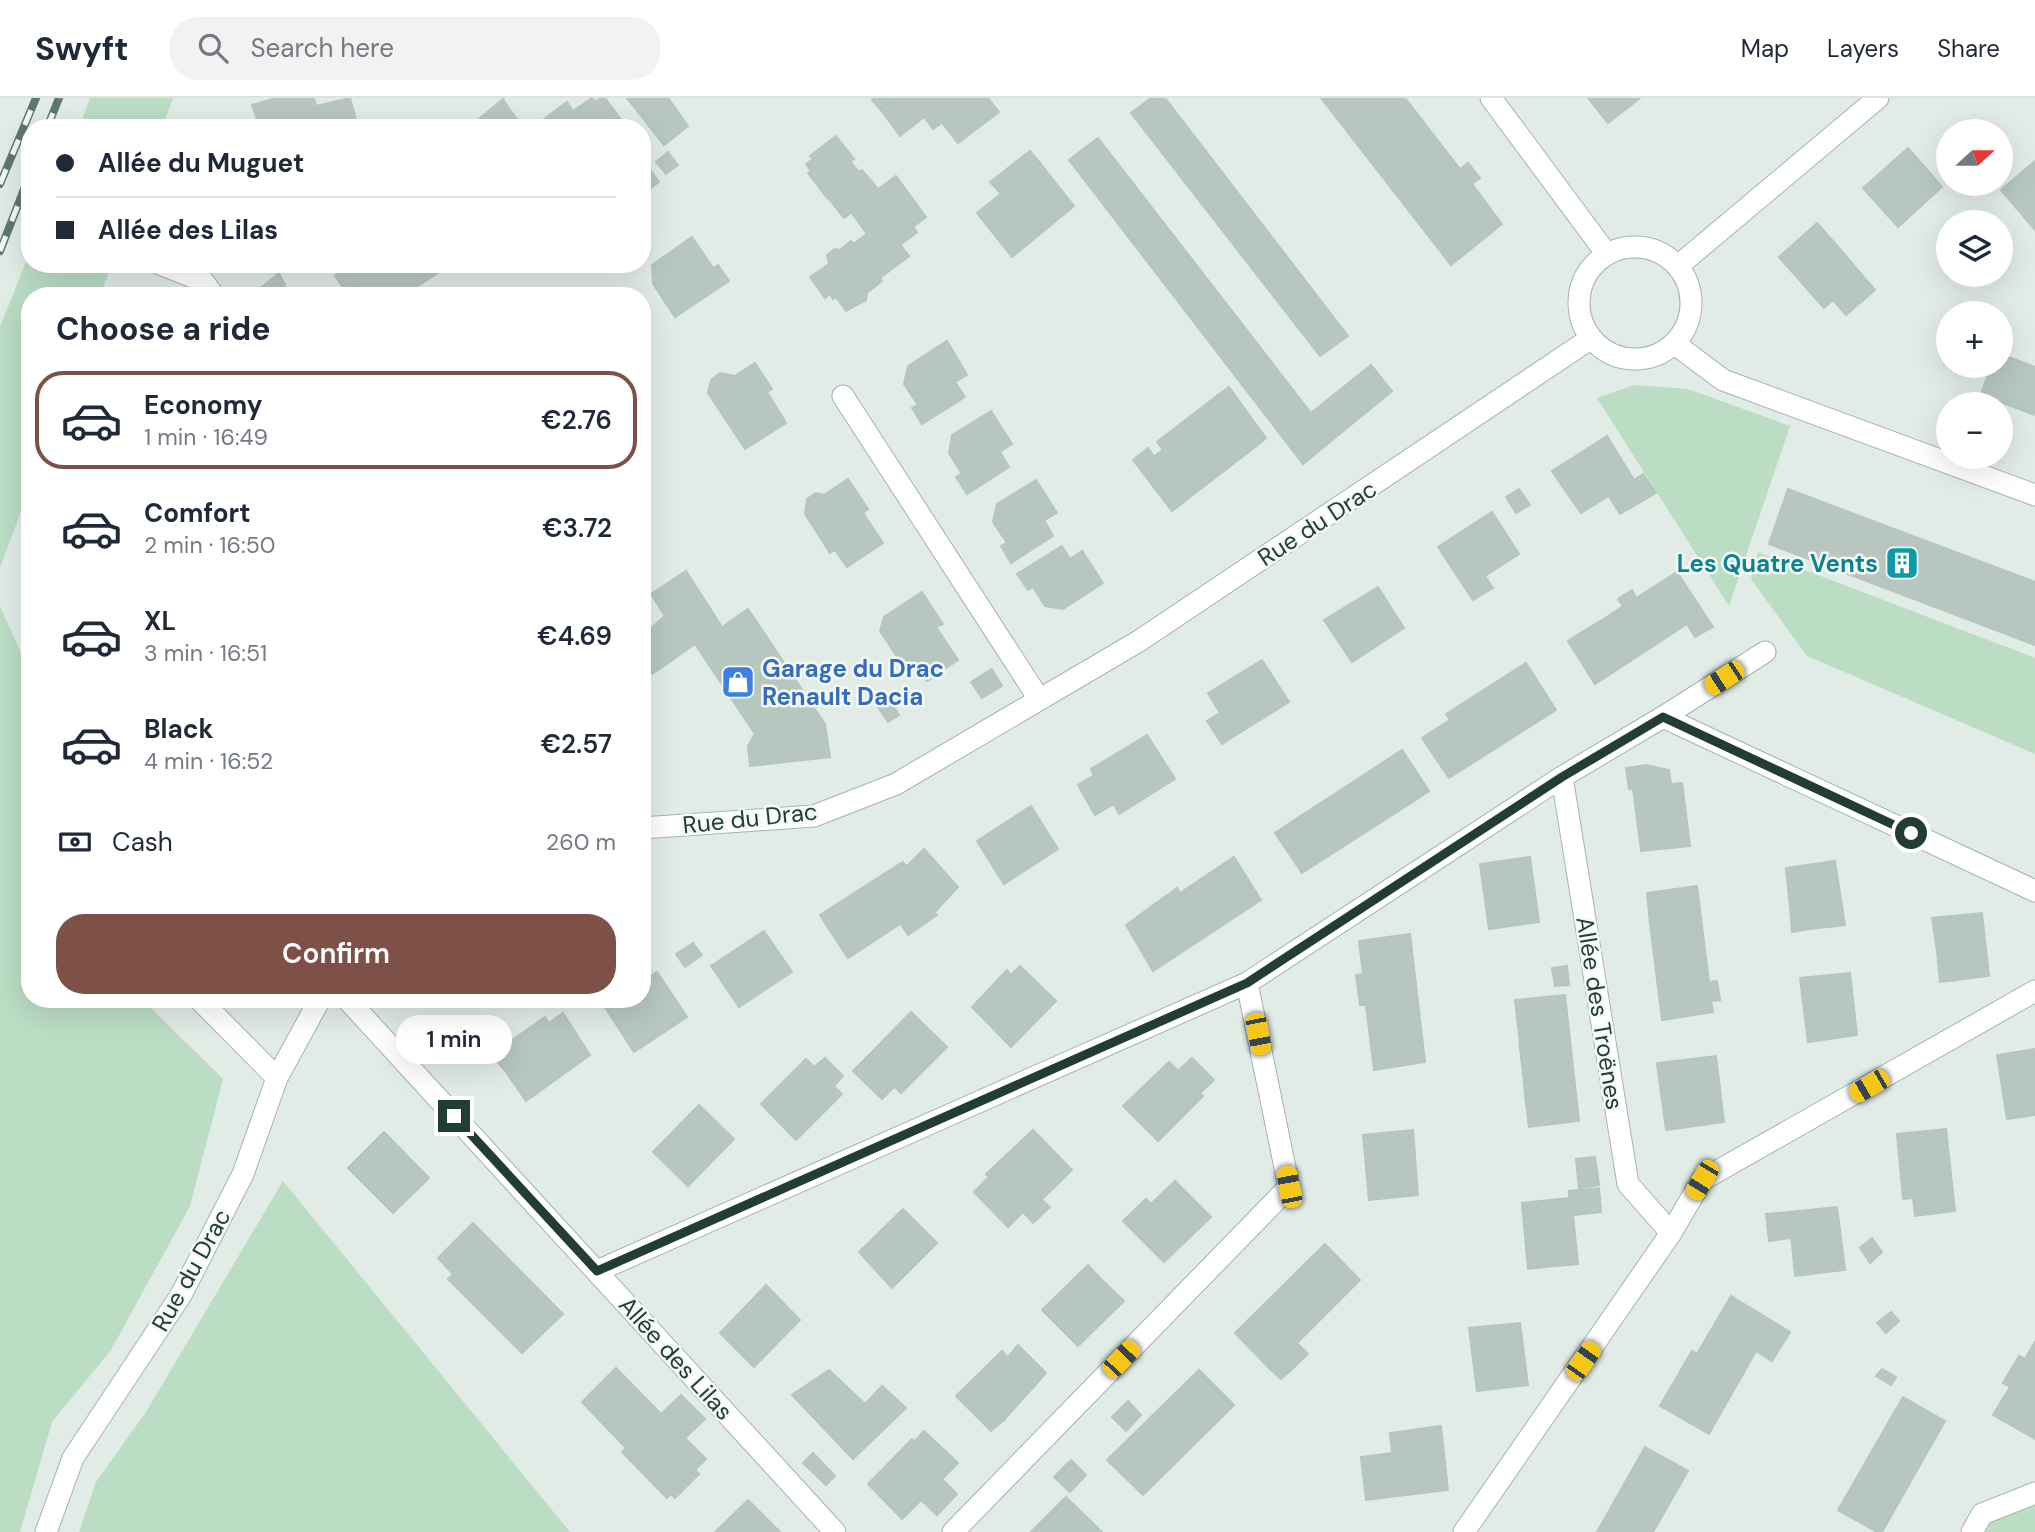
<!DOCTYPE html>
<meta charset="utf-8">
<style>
body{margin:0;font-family:"DM Sans",sans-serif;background:#f2f2f3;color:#1f2937;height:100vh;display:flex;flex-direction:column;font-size:26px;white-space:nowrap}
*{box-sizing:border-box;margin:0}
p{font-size:23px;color:#747a83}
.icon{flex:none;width:38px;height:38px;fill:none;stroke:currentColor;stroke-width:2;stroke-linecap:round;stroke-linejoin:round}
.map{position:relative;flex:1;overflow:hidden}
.sheet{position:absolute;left:21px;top:189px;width:630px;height:721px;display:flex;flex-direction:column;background:#fff;border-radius:28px;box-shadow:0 7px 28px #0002}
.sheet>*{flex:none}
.guide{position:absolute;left:21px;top:21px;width:630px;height:154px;border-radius:28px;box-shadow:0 7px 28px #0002;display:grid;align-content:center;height:154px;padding:0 35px;background:#fff}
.needle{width:46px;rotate:69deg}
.controls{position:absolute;left:1936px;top:21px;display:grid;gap:14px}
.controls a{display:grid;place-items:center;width:77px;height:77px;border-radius:50%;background:#fff;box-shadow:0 7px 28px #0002;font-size:35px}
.end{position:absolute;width:32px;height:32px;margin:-16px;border:9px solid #223d35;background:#fff;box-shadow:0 0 0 4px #fff}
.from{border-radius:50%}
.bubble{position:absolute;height:49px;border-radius:24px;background:#fff;box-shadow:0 7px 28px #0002;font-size:23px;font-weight:600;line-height:49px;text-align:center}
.car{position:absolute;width:21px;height:42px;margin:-21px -10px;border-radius:9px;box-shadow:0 0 5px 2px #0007;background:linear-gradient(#f5c518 24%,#345 0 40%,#f5c518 0 76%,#345 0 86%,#f5c518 0)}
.guide b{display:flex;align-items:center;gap:24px;height:66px;font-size:26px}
.guide b+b{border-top:2px solid #e0e1e3}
.guide i{width:18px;height:18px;background:#1f2937}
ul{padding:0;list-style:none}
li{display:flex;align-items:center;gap:21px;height:98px;margin:0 14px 10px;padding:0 21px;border:4px solid transparent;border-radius:28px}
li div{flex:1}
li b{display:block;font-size:26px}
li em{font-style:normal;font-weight:600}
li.current{border-color:#7d5048}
li>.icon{width:63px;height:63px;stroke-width:1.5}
h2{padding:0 35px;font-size:32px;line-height:84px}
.pay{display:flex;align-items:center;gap:18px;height:77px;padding:0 35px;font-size:26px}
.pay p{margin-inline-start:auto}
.button{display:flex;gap:14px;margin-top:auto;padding:14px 35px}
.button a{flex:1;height:80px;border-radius:28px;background:#7d5048;color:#fff;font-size:28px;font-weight:600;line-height:80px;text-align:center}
header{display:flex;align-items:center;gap:42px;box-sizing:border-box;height:98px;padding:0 35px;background:#fff;border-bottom:2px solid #e0e1e3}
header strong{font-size:33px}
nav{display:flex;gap:38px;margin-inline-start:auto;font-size:24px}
.search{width:490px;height:63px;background:#f2f2f3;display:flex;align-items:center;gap:18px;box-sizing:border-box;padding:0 24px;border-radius:28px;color:#747a83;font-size:26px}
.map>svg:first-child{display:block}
.green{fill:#bbddc4}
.building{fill:#b7c7c0;stroke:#b5c6be;stroke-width:2}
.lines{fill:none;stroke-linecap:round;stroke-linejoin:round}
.minor-casing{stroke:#a5b4ae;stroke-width:23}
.tertiary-casing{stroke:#a5b4ae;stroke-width:23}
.minor{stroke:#fff;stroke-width:21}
.tertiary{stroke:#fff;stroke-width:21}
.rail-casing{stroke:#5d7871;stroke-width:8}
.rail{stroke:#f3f9f5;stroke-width:5;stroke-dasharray:16;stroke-linecap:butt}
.route{stroke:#223d35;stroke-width:9}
.labels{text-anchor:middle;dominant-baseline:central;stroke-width:5;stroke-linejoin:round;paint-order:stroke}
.street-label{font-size:24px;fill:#223d35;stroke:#f3f9f5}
.culture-label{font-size:24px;font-weight:bold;fill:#0d838f;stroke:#f3f9f5;text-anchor:end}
.shop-label{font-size:24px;font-weight:bold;fill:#366cbe;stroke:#f3f9f5;text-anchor:start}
</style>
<header>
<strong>Swyft</strong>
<div class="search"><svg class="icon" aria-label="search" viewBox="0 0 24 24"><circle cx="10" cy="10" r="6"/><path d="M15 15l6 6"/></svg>Search here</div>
<nav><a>Map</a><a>Layers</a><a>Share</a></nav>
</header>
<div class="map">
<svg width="2035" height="1434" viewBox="0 0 2035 1434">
<rect width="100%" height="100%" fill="#e2ece7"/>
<g class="green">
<path d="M90,0h83l-11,30h-83z"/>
<path d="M30,154v12h82l-12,32h-70v191l-30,81v-241z"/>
<path d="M1634,287l54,4 102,37 -61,180 -132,-208z"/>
<path d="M1758,454l277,106v96l-228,-98 -56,-77z"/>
<path d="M0,508l30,67v326h112l81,80 -33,127 -79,144 -59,72 -32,110h-20z"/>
<path d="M283,1083l287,351h-491l17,-50 50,-70z"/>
<path d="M2035,1395v39h-63z"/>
</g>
<g class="building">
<path d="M276,0h38l2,8 34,-8 8,29 -98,1 -8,-23z"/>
<path d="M592,0l22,30h-65l-6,-8 24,-18 6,9z"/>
<path d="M600,0h5l20,27 -11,3 -19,-26z"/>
<path d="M627,0h41l20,28 -24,19z"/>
<path d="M875,0h22l-16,12 -9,-10z"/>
<path d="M897,0h91l11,14 -41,31 -16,-20 -9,6 -9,-12 -24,19 -19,-26z"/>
<path d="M1151,0h14l183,238 -28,20 -189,-243z"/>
<path d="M1321,0h84l55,71 8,-6 12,15 -8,6 30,40 -51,41z"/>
<path d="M1588,0h52l-32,25z"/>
<path d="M503,1l7,11 -19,15 -7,-10z"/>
<path d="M510,12l14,18h-57l17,-13 7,10z"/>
<path d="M836,38l18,23 -4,2 9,11 3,-2 16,19 6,-4 30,41 -18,13 13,17 -29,22 2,3 -15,12 -1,7 -20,11 -10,-14 -3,2 -3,-5 -5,4 -15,-21 19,-13 -2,-9 8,-6 5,1 11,-9 2,3 14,-10 -31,-42 -9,6 -19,-25 3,-2 -5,-7 7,-5 -3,-3z"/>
<path d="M1098,40l213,275 60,-48 21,26 -89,73 -234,-304z"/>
<path d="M1908,50l34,39 -44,40 -35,-39z"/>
<path d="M1030,53l10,12 -39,31 -11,-12z"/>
<path d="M668,54l10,13 -12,9 -10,-12z"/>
<path d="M643,62l16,22 -17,12v-33z"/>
<path d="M2035,63v69l-34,-40z"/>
<path d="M1040,65l34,43 -62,51 -35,-44z"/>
<path d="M896,78l30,41 -12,9 -30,-41z"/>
<path d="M836,94l15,21 -7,5 -16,-20z"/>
<path d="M1817,125l16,18 -11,10 -16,-18z"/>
<path d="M913,129l4,5 -17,13 -4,-6z"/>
<path d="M1806,135l16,18 11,-10 42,49 -29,25 -13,-15 -9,8 -45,-51z"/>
<path d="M692,139l21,31 5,-3 11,16 -54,36 -22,-33 -1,-19z"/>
<path d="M352,166h89l3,5 -42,27h-53l11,-7 -14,-21z"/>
<path d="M346,170l14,21 -11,7 -14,-20z"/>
<path d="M279,175l6,12 -11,11h-23z"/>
<path d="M947,243l20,34 -12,7 10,15 -43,27 -10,-16 6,-3 -14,-21 4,-18z"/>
<path d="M2000,256l35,13v48l-54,-20 10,-29h9z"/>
<path d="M755,265l17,26 -5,3 19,31 -41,26 -37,-56 3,-13 9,-7 15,3z"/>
<path d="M1229,289l37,51 -11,9 -37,-52z"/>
<path d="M1218,297l37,52 -83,64 -39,-51 15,-12 6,8 9,-6 -6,-8z"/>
<path d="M991,313l21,33 -12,8 9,15 -42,27 -11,-17 6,-3 -13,-21 3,-18z"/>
<path d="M1607,338l27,44 -53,33 -21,-30 15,-10 -7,-12z"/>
<path d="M1568,363l7,12 -15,10 -8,-12z"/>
<path d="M1643,376l13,19 -36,21 -11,-18z"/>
<path d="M848,381l20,30 -5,4 20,30 -36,24 -12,-17 -5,3 -25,-39 2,-15 9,-6 8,2z"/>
<path d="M1036,382l21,33 -13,7 9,16 -42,27 -10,-17 6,-3 -14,-21 4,-18z"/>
<path d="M1519,391l11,16 -14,8 -10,-16z"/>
<path d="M1788,391l247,93v63l-266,-101z"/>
<path d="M1492,414l27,42 -34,22 8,12 -20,12 -35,-53z"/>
<path d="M1062,448l8,13 12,-8 21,32 -40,26 -18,-3 -12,-19 -5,3 -11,-16z"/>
<path d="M686,473l36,56 26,-18 77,115 5,33 -80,9 -2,-20 7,-12 -60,-90 -37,26 -16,-23v-11l23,-20 -14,-22z"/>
<path d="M1677,474l36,55 -18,10 -8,-13 -92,60 -27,-43 14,-9 9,13 28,-18 -9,-12 13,-9 -5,-7 14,-9 4,8z"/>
<path d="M1378,489l26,41 -52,34 -28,-42z"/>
<path d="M922,494l21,32 -7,3 22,33 -31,21 -12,-17 -9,6 -26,-39 4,-14z"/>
<path d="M1610,517l9,12 -28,18 -9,-13z"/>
<path d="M642,549l16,23 -16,10z"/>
<path d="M1262,562l27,42 -55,34 -26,-43z"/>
<path d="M1526,565l30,47 -107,68 -27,-40 14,-9 9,14 14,-9 -13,-20z"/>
<path d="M992,571l10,17 -20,12 -11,-16z"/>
<path d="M890,602l9,15 -11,7 -10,-15z"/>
<path d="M1220,615l14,23 -12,8 -15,-23z"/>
<path d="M1450,622l9,14 -14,9 -9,-14z"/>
<path d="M1147,637l28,44 -56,35 -5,-10 -19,11 -17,-30 16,-10 -3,-6z"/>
<path d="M1402,652l27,41 -21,14 -26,-42z"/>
<path d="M1382,665l26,42 -106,68 -27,-40 27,-18 9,13 24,-16 -8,-13z"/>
<path d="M1646,667l23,5 2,14 -42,5 -3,-21z"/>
<path d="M1682,685l8,63 -49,5 -8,-63z"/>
<path d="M1327,701l8,13 -24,16 -9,-13z"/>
<path d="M1031,708l27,43 -54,35 -27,-43z"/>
<path d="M924,751l34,38 -24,26 3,2 -29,20 -35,-54 30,-19 3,5z"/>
<path d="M1234,759l27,43 -108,71 -27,-46 51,-37 3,5z"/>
<path d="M1530,759l9,65 -50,7 -9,-65z"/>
<path d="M1835,763l10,64 -35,4 -2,-14 -17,3 -5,-50z"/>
<path d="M873,783l8,15 -52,33 -9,-14z"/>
<path d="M1697,788l12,96 8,-1 3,19 -9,1 2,11 -51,8 -2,-16 16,-2 -3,-16 -15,2 -6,-49 16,-2 -2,-15 -16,2 -3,-31z"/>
<path d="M881,798l19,28 -52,34 -19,-29z"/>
<path d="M1982,815l7,63 -32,4 -4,-31 -16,2 -5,-33z"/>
<path d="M1808,817l2,14 -18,3 -1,-14z"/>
<path d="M1666,824l2,15 -16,2 -2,-15z"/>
<path d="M764,833l9,13 -53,35 -9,-13z"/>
<path d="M1410,836l15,128 -51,8 -8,-65h-6l-4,-30 7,-1 -4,-33z"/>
<path d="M693,845l9,12 -17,12 -9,-13z"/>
<path d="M773,846l19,28 -53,35 -19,-28z"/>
<path d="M1953,851l4,31 -17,2 -3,-31z"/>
<path d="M1020,868l36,35 -45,46 -39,-40 35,-37 4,5z"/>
<path d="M1567,868l2,19 -14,1 -3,-18z"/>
<path d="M657,874l30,45 -53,35 -31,-48 7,-5h32v-17z"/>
<path d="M1850,875l7,62 -49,7 -8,-64z"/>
<path d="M1673,888l3,16 -16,2 -2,-16z"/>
<path d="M1565,897l14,126 -50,6 -4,-32 16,-2 -2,-13 -15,2 -4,-34 15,-1 -1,-14 -15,1 -4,-34z"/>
<path d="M911,914l36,35 -46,46 -35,-35z"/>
<path d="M563,915l27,42 -64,46 -20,-29 15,-11 -13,-18 37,-26 4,6z"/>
<path d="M1534,935l1,14 -15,1 -1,-14z"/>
<path d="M512,950l9,13 -15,11 -11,-13z"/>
<path d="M2035,951v66l-28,4 -10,-64z"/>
<path d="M1716,958l8,66 -58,8 -9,-67z"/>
<path d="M825,960l18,18 -9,10 -20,-19z"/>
<path d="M866,960l29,28 -13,13 -29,-28z"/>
<path d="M1192,960l22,22 -14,13 3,3 -45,45 -35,-35 46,-44 9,9z"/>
<path d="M806,961l36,35 -46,46 -35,-36z"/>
<path d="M1539,982l2,13 -16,2 -1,-13z"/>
<path d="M699,1007l35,34 -46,47 -35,-34z"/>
<path d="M1946,1031l9,82 -40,5 -2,-18 -10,1 -6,-65z"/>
<path d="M1033,1032l39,40 -46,45 -40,-41z"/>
<path d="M1413,1032l5,65 -49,5 -6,-65z"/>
<path d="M384,1034l45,46 -36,35 -45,-45z"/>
<path d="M1595,1059l4,28 -20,3 -3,-29z"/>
<path d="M989,1079l34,35 -15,15 -34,-35z"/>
<path d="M1175,1083l36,36 -47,45 -41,-41 23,-22 5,5z"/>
<path d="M1599,1090l2,24 -28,3 5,49 -33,3 -3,-32 -17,2 -3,-34 47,-5v-7z"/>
<path d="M1042,1102l8,7 -17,16 -7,-8z"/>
<path d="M1837,1109l8,63 -50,6 -6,-64z"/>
<path d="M903,1111l34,34 -45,45 -33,-36z"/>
<path d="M1789,1114l2,26 -22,3 -3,-27z"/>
<path d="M473,1125l90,91 -41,39 -74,-74 5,-5 -15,-16z"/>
<path d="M1542,1137l3,32 -17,2 -3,-32z"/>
<path d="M1872,1140l10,14 -12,11 -10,-15z"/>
<path d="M1325,1146l35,36 -63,63 11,11 -18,17 -11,-11 -9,9 -35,-36z"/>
<path d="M1088,1167l11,12 -45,45 -12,-12z"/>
<path d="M1099,1179l25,24 -46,45 -24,-24z"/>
<path d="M766,1187l34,35 -46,47 -34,-34z"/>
<path d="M1731,1198l59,36 -18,29 -16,-10 -47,83 -49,-28 32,-55 5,3z"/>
<path d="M1891,1214l8,9 -13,12 -9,-10z"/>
<path d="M1520,1225l8,62 -51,6 -8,-63z"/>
<path d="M2035,1244v97l-42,-24 17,-28 -7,-4 16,-27 6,3z"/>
<path d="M1018,1247l28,28 -42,47 -25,-25 33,-33 -4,-5z"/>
<path d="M1002,1253l10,11 -33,33 25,25 -13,11 -35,-35z"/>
<path d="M1279,1262l11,11 -9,8 -11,-10z"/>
<path d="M616,1270l45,46 -35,34 -44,-46z"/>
<path d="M1882,1271l14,8 -5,8 -15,-9z"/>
<path d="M829,1272l36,34 17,-18 24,22 -53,51 -61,-64z"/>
<path d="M1199,1272l35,35 -91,90 -36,-35z"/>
<path d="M681,1297l24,24 -20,19 21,21 -39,39 -45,-46z"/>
<path d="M1903,1299l42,24 -63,111h-5l-39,-22z"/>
<path d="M1128,1303l13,14 -15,16 -14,-14z"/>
<path d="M1441,1328l7,64 -82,10 -5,-43 31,-4 -2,-20z"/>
<path d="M924,1333l34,32 -56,56 -34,-35 44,-45 3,2z"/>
<path d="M1645,1349l43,24 -35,61h-56z"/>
<path d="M813,1355l22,23 -9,9 -23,-22z"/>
<path d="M1071,1362l15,15 -16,17 -16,-15z"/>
<path d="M695,1372l4,4 -24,24 -4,-4z"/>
<path d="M942,1381l15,15 -20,21 -16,-15z"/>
<path d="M1066,1399l36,35h-71z"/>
<path d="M748,1402l32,32h-65z"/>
</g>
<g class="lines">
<defs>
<g id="minor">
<path d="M1491,0l115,155"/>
<path d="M160,166l43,17 11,15"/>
<path d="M1675,246l48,36 312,115"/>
<path d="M843,298l196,303"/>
<path d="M1663,619l102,-65"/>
<path d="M1562,679l66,407 43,49"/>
<path d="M199,901l78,79"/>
<path d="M347,901l488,533"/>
<path d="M597,1173l650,-288 315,-206 101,-60 372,174"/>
<path d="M953,1434l336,-345 -42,-204"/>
<path d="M1464,1434l207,-299 31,-53 333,-189"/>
<path d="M1972,1434l10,-18 53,-21"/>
</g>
<g id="tertiary">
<circle cx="1635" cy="205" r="56"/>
<path d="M1678,168l200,-168"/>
<path d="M642,730l172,-12 82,-32 243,-143 451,-302"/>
<path d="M46,1434l27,-74 108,-163 62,-121 34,-96 43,-79"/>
</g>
</defs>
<use href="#minor" class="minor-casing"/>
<use href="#tertiary" class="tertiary-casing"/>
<use href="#minor" class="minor"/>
<use href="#tertiary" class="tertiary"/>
<defs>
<g id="rail">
<path d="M47,30l12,-30"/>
<path d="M0,86l36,-86"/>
<path d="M0,153l30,-77"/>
</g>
</defs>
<use href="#rail" class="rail-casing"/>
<use href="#rail" class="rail"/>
</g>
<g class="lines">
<path class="route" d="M454,1018l143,155 650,-288 315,-206 101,-60 248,116"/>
</g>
<defs>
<symbol id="building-square" viewBox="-11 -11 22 22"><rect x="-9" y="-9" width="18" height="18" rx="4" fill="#0f9aa8" stroke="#f3f9f5"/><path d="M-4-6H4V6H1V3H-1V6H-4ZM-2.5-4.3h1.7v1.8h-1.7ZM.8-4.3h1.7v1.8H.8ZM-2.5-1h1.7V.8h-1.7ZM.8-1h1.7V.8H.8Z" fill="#fff"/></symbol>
<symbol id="shop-square" viewBox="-11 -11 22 22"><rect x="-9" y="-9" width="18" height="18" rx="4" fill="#3f7fe0" stroke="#f3f9f5"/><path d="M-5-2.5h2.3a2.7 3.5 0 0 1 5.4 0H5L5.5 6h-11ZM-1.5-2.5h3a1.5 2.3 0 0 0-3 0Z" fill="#fff"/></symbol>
</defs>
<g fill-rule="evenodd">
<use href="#building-square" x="1883" y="446" width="38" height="38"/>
<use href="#shop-square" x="719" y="565" width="38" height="38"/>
</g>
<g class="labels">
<g class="street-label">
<text transform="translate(1317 425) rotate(-33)">Rue du Drac</text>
<text transform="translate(750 720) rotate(-6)">Rue du Drac</text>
<text transform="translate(1600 915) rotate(81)">Allée des Troënes</text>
<text transform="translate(191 1172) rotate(-61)">Rue du Drac</text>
<text transform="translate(676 1260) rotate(48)">Allée des Lilas</text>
</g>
<g class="culture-label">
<text x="1878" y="465">Les Quatre Vents</text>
</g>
<g class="shop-label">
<text x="762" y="570">Garage du Drac<tspan x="762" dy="28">Renault Dacia</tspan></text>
</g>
</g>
</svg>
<div class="controls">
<a><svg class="needle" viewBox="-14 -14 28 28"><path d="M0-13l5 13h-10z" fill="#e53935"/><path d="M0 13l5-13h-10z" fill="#747a83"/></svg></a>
<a><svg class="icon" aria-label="layers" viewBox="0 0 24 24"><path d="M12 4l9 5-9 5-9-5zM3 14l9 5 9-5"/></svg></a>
<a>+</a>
<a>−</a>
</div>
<i class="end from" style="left:1911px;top:735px"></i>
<i class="end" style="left:454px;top:1018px"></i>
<div class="bubble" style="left:396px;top:917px;width:116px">1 min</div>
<i class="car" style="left:1724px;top:580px;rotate:237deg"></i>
<i class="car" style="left:1258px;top:936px;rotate:169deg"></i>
<i class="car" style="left:1869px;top:988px;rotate:240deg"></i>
<i class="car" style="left:1702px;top:1082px;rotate:211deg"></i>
<i class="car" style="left:1289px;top:1089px;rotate:349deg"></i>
<i class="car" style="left:1121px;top:1261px;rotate:44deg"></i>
<i class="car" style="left:1583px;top:1263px;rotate:35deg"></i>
<div class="guide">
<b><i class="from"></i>Allée du Muguet</b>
<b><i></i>Allée des Lilas</b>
</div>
<section class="sheet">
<h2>Choose a ride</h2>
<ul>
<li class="current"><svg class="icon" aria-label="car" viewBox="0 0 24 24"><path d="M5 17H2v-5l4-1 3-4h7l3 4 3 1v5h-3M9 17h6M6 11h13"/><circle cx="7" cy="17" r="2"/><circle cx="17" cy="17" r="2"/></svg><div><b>Economy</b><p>1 min · 16:49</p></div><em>€2.76</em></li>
<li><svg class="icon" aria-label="car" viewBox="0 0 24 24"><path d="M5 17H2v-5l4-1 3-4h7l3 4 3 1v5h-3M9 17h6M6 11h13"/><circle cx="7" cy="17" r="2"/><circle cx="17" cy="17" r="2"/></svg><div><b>Comfort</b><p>2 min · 16:50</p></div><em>€3.72</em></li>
<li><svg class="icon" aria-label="car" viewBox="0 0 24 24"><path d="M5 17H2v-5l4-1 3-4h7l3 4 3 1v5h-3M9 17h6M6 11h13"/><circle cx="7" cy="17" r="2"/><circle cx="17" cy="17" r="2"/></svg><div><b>XL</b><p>3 min · 16:51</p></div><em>€4.69</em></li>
<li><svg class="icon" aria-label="car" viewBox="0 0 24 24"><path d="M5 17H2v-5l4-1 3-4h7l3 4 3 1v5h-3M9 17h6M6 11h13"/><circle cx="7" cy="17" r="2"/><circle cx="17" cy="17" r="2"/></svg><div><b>Black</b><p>4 min · 16:52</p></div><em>€2.57</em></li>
</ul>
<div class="pay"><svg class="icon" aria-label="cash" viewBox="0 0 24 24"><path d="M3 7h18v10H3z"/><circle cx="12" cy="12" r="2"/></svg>Cash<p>260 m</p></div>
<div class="button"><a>Confirm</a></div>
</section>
</div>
